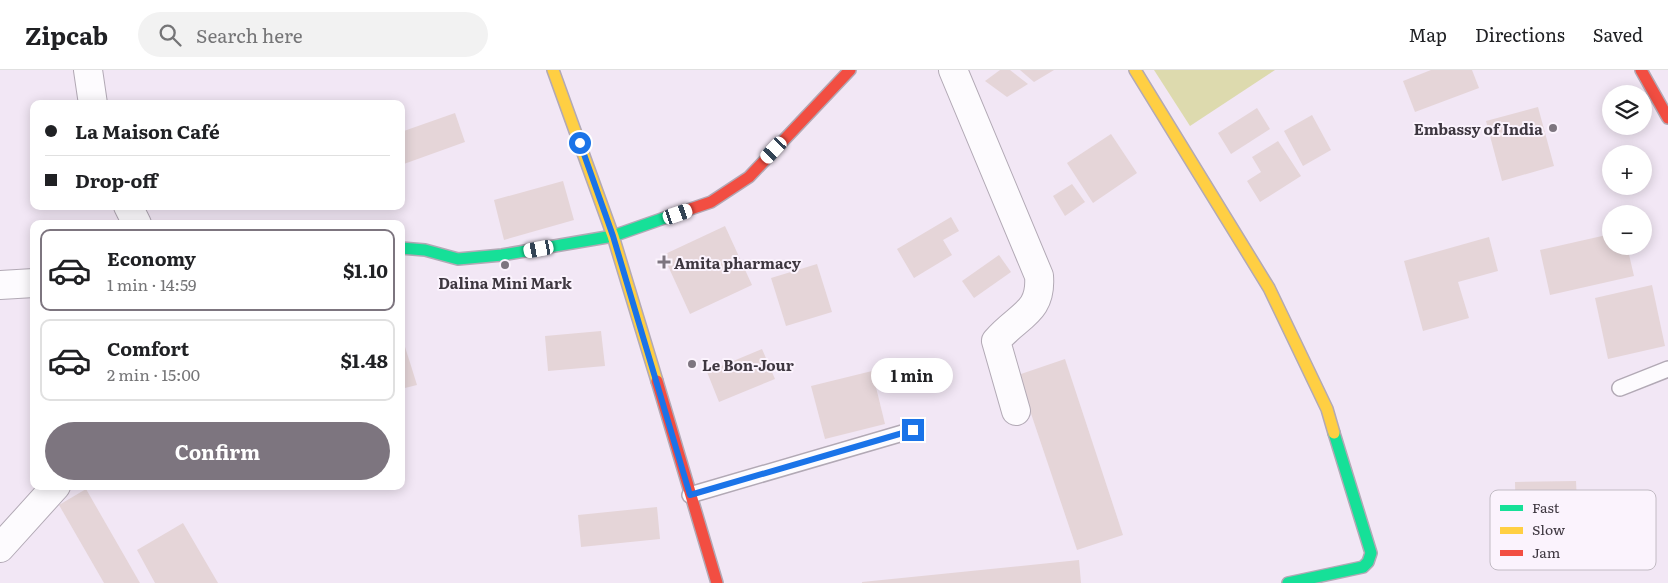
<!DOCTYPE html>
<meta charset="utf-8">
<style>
body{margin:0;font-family:Literata,serif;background:#f2f2f2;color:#202124;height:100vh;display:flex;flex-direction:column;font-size:19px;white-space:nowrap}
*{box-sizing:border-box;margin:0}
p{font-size:16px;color:#757577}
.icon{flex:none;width:28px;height:28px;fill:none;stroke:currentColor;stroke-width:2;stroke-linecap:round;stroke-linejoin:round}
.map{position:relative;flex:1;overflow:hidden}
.sheet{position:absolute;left:30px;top:150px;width:375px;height:270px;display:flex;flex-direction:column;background:#fff;border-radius:10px;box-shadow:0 2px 12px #0003}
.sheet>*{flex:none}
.top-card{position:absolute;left:30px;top:30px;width:375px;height:110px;border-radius:10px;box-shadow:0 2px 12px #0003;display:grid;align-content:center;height:110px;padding:0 15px;background:#fff}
.buttons{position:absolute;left:1602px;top:15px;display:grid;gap:10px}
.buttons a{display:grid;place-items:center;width:50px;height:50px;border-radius:50%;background:#fff;box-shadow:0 2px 12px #0003;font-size:25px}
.end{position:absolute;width:22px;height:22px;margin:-11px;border:6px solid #1a73e8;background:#fff;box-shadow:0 0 0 2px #fff}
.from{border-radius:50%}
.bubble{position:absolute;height:35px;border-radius:18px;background:#fff;box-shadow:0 2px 12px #0003;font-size:16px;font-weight:700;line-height:35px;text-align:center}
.car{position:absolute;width:15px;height:30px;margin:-15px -8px;border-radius:6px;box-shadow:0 0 4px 1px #0007;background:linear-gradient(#fff 24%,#345 0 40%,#fff 0 76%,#345 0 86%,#fff 0)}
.top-card b{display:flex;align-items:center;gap:18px;height:48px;font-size:19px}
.top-card b+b{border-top:1px solid #e0e0e0}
.top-card i{width:12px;height:12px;background:#202124}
ul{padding:9px 0 0;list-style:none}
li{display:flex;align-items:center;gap:15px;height:82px;margin:0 10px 8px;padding:0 5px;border:2px solid #e0e0e0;border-radius:10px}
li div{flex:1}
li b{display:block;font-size:19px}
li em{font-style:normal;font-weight:700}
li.on{border-color:#7d757f}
li>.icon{width:45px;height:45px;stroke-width:1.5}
.action{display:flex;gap:10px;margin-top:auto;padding:10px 15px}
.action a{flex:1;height:58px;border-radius:30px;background:#7d757f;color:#fff;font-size:20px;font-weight:700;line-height:58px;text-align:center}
header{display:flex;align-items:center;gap:30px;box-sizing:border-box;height:70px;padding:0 25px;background:#fff;border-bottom:1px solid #e0e0e0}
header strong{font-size:24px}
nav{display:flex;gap:28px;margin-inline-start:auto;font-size:18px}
.search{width:350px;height:45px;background:#f2f2f2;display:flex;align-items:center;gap:12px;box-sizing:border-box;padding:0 18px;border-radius:28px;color:#757577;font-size:19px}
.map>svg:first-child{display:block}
.green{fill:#dddaae}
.building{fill:#e5d5d8}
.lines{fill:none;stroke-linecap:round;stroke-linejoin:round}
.lane-casing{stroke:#b2a9b5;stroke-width:18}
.street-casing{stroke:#b2a9b5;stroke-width:30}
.fast-casing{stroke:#b2a9b5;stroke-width:14}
.slow-casing{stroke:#b2a9b5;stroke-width:14}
.jam-casing{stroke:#b2a9b5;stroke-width:14}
.lane{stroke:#fdfbfe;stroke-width:15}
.street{stroke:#fdfbfe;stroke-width:28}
.fast{stroke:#16e098;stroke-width:11}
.slow{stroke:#ffcf43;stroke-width:11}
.jam{stroke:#f24e42;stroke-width:11}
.route{stroke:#1a73e8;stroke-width:6}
.poi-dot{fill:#7d757f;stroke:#fbf3fd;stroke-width:2}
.labels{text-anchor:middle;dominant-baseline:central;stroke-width:4;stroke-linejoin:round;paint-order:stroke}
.poi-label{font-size:15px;font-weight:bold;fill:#3e3740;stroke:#fbf3fd;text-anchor:start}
.key{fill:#fbf3fd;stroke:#c2bbc4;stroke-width:1}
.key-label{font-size:14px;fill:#3e3740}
</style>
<header>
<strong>Zipcab</strong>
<div class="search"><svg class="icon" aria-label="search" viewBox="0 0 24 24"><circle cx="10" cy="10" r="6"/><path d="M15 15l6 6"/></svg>Search here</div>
<nav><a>Map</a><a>Directions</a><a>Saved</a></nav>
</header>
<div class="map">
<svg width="1668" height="513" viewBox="0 0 1668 513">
<rect width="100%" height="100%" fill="#f2e7f5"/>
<path class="green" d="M1154,0h121l-85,56z"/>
<g class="building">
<path d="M1000,0h10l18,14 -21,13 -22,-16z"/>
<path d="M1020,0h34l-20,12z"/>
<path d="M1431,0h41l7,18 -64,24 -12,-31z"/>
<path d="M1538,37l16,59 -52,15 -16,-60z"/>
<path d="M1257,38l13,21 -39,25 -13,-21z"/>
<path d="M455,43l10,29 -64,23v-33z"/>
<path d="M1312,45l19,35 -28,16 -19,-35z"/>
<path d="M1111,64l26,39 -44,30 -26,-40z"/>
<path d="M1278,71l23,35 -41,26 -13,-21 14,-9 -9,-15z"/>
<path d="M563,111l11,39 -70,20 -10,-40z"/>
<path d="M1072,114l13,18 -20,14 -12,-20z"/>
<path d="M951,147l8,14 -16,9 9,15 -38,23 -17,-29z"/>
<path d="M725,156l27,59 -62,29 -27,-59z"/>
<path d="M1611,164v12h16l7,30 -84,19 -10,-45z"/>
<path d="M1489,167l9,34 -40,11 11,36 -46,13 -19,-70z"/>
<path d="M999,185l12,17 -37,26 -12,-17z"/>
<path d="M817,194l15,48 -46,14 -15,-48z"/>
<path d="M1652,215l13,61 -57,13 -13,-61z"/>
<path d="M601,261l4,35 -57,5 -3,-35z"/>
<path d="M401,264l16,51 -16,4z"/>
<path d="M762,279l13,30 -56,23 -12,-30z"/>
<path d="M1065,289l58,176 -46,15 -59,-175z"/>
<path d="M872,301l13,53 -60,15 -14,-53z"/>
<path d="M1576,411l2,42 -62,2 -1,-43z"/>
<path d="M86,419l54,94h-36l-45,-78z"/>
<path d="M657,437l3,32 -79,8 -3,-32z"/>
<path d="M183,453l35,60h-63l-18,-33z"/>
<path d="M1079,490l2,23h-219v-1z"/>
</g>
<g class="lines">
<defs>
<g id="lane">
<path d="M1620,318l48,-19"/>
<path d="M690,425l223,-65"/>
</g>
<g id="street">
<path d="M88,0l5,34"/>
<path d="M953,0l86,206c3,37 -21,39 -43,65l20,70"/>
<path d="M128,136l9,18"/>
<path d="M0,215l34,-2"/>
<path d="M0,478l56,-62"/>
</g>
<g id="fast">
<path d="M401,178l24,2 33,9 44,-4 111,-19 57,-20"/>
<path d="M1288,513l75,-16 5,-5 3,-9 -37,-120"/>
</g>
<g id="slow">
<path d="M553,0l60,166 44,145"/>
<path d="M1135,0l134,218 58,121 7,24"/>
</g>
<g id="jam">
<path d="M1641,0l27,48"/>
<path d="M670,146l41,-14 38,-25 101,-107"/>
<path d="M657,311l60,202"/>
</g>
</defs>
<use href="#lane" class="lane-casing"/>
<use href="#street" class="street-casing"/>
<use href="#fast" class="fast-casing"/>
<use href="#slow" class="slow-casing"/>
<use href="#jam" class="jam-casing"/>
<use href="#lane" class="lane"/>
<use href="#street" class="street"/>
<use href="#fast" class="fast"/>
<use href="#slow" class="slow"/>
<use href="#jam" class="jam"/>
</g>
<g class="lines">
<path class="route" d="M580,73l33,93 77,259 223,-65"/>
</g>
<g class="poi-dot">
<circle cx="1553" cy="58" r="5"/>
<path d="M661.5 184.5h5v5h5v5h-5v5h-5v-5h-5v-5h5z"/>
<circle cx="505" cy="195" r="5"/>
<circle cx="692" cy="294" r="5"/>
</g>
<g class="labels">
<g class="poi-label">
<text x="1543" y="58" text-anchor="end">Embassy of India</text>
<text x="674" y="192">Amita pharmacy</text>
<text x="505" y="212" text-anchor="middle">Dalina Mini Mark</text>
<text x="702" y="294">Le Bon-Jour</text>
</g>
</g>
<rect x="1490" y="420" width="166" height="80" rx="8" class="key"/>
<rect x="1500" y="435" width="23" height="6" fill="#16e098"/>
<rect x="1500" y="457" width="23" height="7" fill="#ffcf43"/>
<rect x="1500" y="480" width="23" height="6" fill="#f24e42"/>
<g class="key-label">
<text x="1532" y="443">Fast</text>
<text x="1532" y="465">Slow</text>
<text x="1532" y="488">Jam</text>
</g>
</svg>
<div class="buttons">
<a><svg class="icon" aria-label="layers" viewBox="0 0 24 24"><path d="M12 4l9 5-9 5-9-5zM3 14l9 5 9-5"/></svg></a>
<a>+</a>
<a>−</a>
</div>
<i class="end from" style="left:580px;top:73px"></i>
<i class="end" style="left:913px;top:360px"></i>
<div class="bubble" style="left:871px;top:288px;width:82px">1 min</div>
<i class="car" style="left:774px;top:80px;rotate:223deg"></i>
<i class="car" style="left:678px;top:144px;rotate:71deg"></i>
<i class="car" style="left:539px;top:179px;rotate:260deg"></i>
<div class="top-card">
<b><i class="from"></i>La Maison Café</b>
<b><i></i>Drop-off</b>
</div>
<section class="sheet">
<ul>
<li class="on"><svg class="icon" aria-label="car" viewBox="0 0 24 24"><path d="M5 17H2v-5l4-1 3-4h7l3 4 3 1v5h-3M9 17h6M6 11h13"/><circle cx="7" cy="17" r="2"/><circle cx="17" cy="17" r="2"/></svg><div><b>Economy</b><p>1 min · 14:59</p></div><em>$1.10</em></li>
<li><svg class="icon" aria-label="car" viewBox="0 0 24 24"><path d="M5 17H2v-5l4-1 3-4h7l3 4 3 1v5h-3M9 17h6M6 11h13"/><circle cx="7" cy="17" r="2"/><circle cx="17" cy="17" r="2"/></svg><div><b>Comfort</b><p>2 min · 15:00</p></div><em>$1.48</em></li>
</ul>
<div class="action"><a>Confirm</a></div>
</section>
</div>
